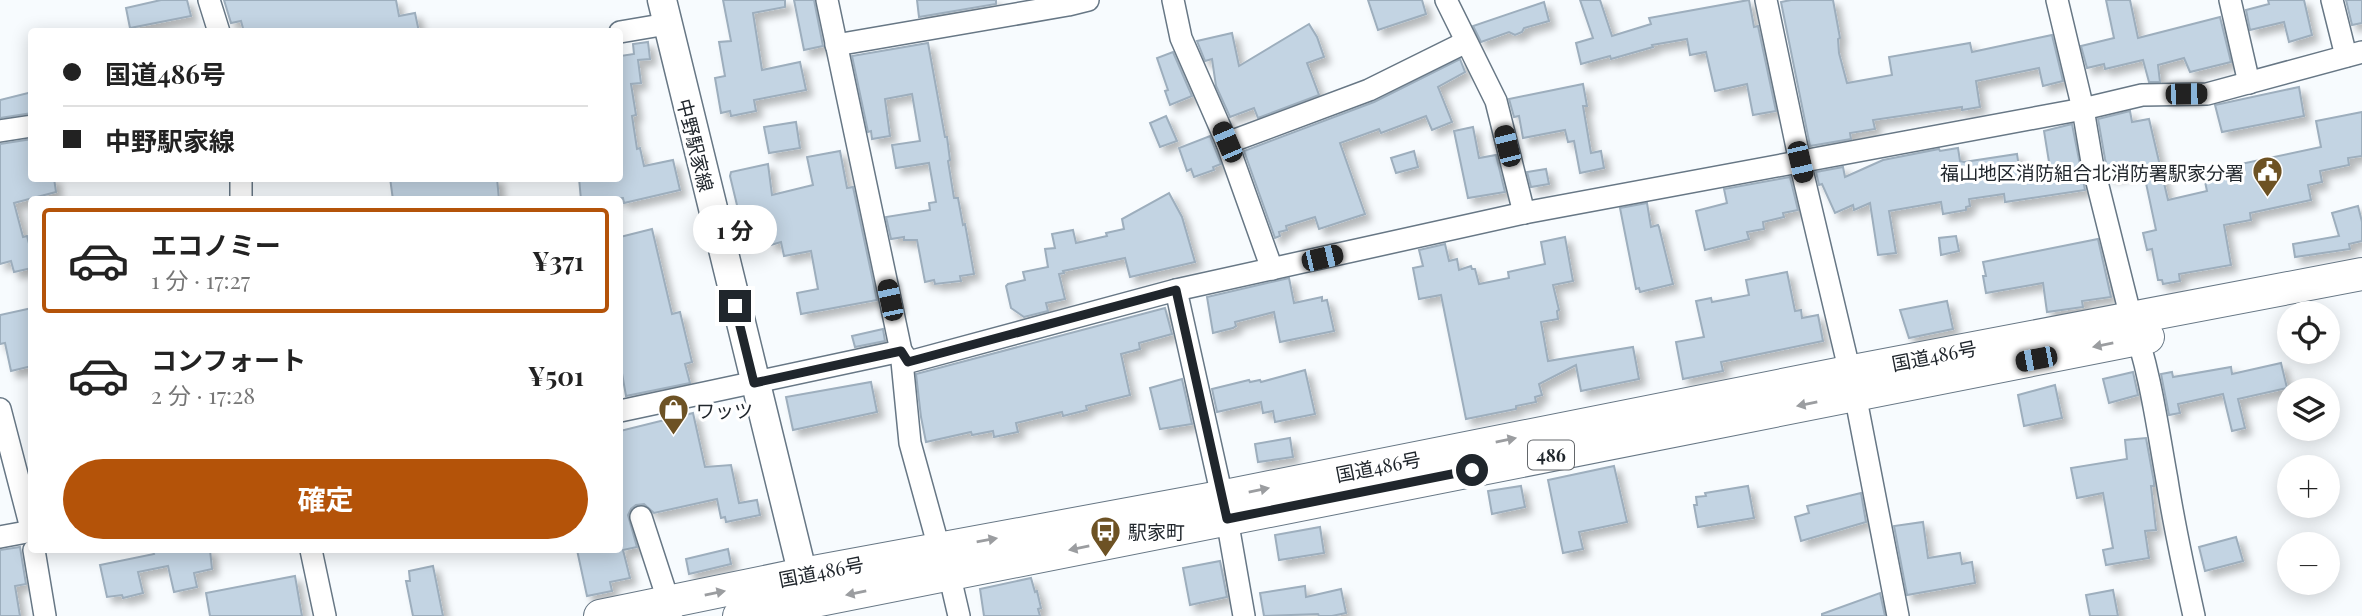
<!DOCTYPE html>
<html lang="ja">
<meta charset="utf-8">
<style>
body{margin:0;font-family:"Playfair Display","Noto Sans JP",serif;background:#f2f2f2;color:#222;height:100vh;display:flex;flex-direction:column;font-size:26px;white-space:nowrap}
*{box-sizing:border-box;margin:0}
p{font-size:23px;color:#767676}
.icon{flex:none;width:38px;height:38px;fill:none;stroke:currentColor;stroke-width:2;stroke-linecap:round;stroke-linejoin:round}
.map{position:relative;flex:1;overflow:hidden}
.drawer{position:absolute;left:28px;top:196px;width:595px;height:357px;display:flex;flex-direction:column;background:#fff;border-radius:7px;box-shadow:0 4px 18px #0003}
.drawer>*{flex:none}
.guide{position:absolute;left:28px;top:28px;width:595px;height:154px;border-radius:7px;box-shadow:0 4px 18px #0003;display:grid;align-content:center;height:154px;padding:0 35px;background:#fff}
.buttons{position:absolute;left:2277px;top:301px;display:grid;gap:14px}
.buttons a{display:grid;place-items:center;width:63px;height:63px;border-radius:50%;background:#fff;box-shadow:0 4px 18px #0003;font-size:35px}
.end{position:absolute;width:32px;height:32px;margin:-16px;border:9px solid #20262c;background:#fff;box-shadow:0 0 0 4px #fff}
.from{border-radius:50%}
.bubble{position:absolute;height:49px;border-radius:24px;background:#fff;box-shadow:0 4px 18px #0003;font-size:23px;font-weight:700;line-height:49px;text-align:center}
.car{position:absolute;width:21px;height:42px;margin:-21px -10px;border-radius:9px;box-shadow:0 0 5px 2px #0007;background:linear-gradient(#222 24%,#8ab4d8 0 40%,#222 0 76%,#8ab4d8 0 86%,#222 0)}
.guide b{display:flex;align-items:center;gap:24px;height:66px;font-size:26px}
.guide b+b{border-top:2px solid #e0e0e0}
.guide i{width:18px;height:18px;background:#222}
ul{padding:12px 0 0;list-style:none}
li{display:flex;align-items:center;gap:21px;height:105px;margin:0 14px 10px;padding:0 21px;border:4px solid transparent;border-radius:7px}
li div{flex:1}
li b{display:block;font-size:26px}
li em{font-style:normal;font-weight:700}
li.on{border-color:#b45309}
li>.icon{width:63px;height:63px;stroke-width:1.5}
.action{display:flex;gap:14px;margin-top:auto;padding:14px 35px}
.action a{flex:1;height:80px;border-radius:42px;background:#b45309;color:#fff;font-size:28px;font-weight:700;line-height:80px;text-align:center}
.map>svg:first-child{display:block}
.building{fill:#c3d4e3;stroke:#9daebd;stroke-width:2;filter:url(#shadow)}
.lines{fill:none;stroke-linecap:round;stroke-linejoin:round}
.minor-casing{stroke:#677785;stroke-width:24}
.major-casing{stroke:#677785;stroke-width:31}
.highway-casing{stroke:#677785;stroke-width:34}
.minor{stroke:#fff;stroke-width:21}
.major{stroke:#fff;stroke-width:28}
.highway{stroke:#fff;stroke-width:32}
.oneway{fill:#9b9da0}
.route{stroke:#20262c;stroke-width:9}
.labels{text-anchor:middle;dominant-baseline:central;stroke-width:6;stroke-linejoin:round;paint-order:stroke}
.shield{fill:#fff;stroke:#63676b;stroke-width:2}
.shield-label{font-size:18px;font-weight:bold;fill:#20262c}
.street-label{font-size:19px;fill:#20262c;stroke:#fff}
.poi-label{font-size:19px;fill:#20262c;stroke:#fff;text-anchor:start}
</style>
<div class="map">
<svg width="2362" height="616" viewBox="0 0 2362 616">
<defs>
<filter id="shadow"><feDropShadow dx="6" dy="6" stdDeviation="3.5" flood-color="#0004"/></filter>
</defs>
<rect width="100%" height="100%" fill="#f7fbfe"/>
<g class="building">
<path d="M161,0h26l4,16 -61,12 -4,-20z"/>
<path d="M224,0h172l3,16 16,-3 4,19h-175l-3,-11 -10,2z"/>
<path d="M723,0h62v7l-32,6 9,57 38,-8 6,28 -52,10 2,11 -25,5 -1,-5 -9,2 -6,-35 10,-2 -6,-34 12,-1z"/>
<path d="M794,0h20l9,46 -19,4z"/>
<path d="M917,0h79v4l-77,13z"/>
<path d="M1368,0h54l4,14 -48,16z"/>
<path d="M1580,0h20l12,36 39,-12 -2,-6 100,-18 5,27 4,-1 18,85 -23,4 -6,-31 -32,7 -9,-39 -16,3 -3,-16 -35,6 1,2 -42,12 -1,-3 -29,8 -5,-21 17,-5z"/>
<path d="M1791,0h42l7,38 -2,1 1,14 8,30 45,-8 -3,-18 81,-14 2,9 80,-17 11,46 -20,5 -4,-18 -63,13 4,26 -18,3v-3l-89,13 2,9 -25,4 1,6 -41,7 -29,-144z"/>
<path d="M2106,0h24l8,38 82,-21 11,45 -41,10 -6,-14 -26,7 2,17h-11l-6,-22 -38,9 -1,-5 -17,4 -6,-22 33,-8z"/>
<path d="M2268,0h36l8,35 -23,7 -5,-20 -34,8 -4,-20 23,-6z"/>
<path d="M2346,0h16v23l-10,2z"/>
<path d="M1544,2l5,19 -25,7 -2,4 -7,3 -6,-3 -28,10 -8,-16z"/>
<path d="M1309,24l8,13 7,20 -17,6 12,32 -61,23 -4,-10 -24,9 -14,-31 -4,-27 -7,2 -8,-20 35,-8 7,33z"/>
<path d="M648,42l2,17 -12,1 3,23 -10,1 5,31 -4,1 5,33 3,-1 4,18 29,-6 7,30 -56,13 -1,-5 -42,2 -2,-22h41v-122l14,-2 -1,-10z"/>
<path d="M928,43l17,94h2l3,23 -2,1 6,37h4l5,27 2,-1 9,50 -14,2 1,5 -26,3 -1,-4 -9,2 -8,-42h-13v-3l-13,2 -5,-22 44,-7 -1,-7 7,-1 -7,-39 -33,5 -4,-23 28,-4 -8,-47 -27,5 5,37 -18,3 -1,-8 -3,1 -16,-76z"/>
<path d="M1173,52l19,44 -22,9 -5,-14 3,-1 -11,-32z"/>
<path d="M1460,59l5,13 -27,15 14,35 -20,8 -6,-14 -45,17 -2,-4 -39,14 25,71 -46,15 -4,-12 -29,9 1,4 -8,2 1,4 -5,2 -31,-87 130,-49z"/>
<path d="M1583,84l4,22h-4l8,47 10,-2 3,17 -24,5 -6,-32 -6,1 -3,-12 -42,8 -4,-22 -5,1 -5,-18z"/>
<path d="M2299,87l5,29 -82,16 -7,-27z"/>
<path d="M32,92v21l-32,5v-18z"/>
<path d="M2130,111l2,11 17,-3 19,81 39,-9 -4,-19 118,-25 -5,-26 46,-9v44l-14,2 1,7 -29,6 2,11 -14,3 3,15 -61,13 1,7 -27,5 7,40 -52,9 1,7 -17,3 -1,-4h-4l-6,-31 -5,1 -4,-17 13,-3 -13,-61 -34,8 -4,-18 -7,-40z"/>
<path d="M1166,116l11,25 -17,6 -10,-24z"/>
<path d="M796,122l4,26 -31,5 -5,-26z"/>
<path d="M2072,124l13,66 -80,12 -1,-8 -35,5 1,7 -4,1v3l-23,4 -2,-12 -52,9 7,42 -18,2 -8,-52 -16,7 -1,-5 -18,8 -13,-29 -3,1 -3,-13 27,-5 2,10 38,-17 56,-11 1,2 18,-3 2,13 4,1 53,-8 3,20 30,-6 -6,-37z"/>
<path d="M1473,127l6,31 17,-3 9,37 -37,6 -14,-67z"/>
<path d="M1210,136l11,28 -8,3 1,3 -20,7 -3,-8 -4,2 -8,-23z"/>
<path d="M32,139v39h22l2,14 -42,11 9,34 4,-1 5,19v13l-18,4 -3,-11 -11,3v-120z"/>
<path d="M840,151l7,37 6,-1 24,113 -76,14 -4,-21 21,-4 -7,-38 -27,5 -3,-14 -10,3 -5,-25 -24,6 -12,-50 1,-4 37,-8 4,31 41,-10 -6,-28z"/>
<path d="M1414,151l4,16 -22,6 -5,-15z"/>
<path d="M1546,169l3,15 -18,3 -4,-15z"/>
<path d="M1790,177l8,33 -15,3 1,4 -21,5 1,7 -17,3 2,7 -44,11 -9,-39 31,-8 -3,-14z"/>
<path d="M390,178h107l2,22h-106z"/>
<path d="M1169,193l13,24 13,45 -65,15 -5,-19 -62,13 1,2 -5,1 6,25 -19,4 2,8 -24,6 -13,-9 -5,-22 2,-2 17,-4 -2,-8 25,-5 -3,-18 10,-1 -3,-14 21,-4 3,13 31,-7 -1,-3 18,-4 -2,-10z"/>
<path d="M1647,203l4,24 7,-2 1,2 14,57 -33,8 -1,-4 -3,1 -16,-81z"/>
<path d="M2358,206l4,16v19l-13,3 1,5 -55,8 -2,-13 46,-8 -7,-23z"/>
<path d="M652,229l20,85 8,-2 12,50 -7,2 5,19 -64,13 -6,-34v-125z"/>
<path d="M1956,236l3,15 -18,4 -2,-17z"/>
<path d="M1565,237l8,44 -20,4 6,25 -2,1 1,8 -17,3 7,39 85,-14 6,32 -58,12 -5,-26 -37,19 3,11 -7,2 1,5 -20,4v3l-50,10 -25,-124 -22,4 -6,-31 10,-2 -4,-16 26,-6 4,17 8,-2 2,11 12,-4 1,3h3l4,15 30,-6 -1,-6 37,-8 -4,-22z"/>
<path d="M2098,239l13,58 -29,4 1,6 -36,5 -4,-29 -57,10 -3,-17h3l-3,-14z"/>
<path d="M1787,272l8,39 6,-1 1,8 16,-3 5,26 -102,21 2,9 -40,8 -7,-37 28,-5 -8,-36 15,-3 1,4 37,-7 -3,-15z"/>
<path d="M1289,278l5,25 28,-6v4l5,-1 7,31 -54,11 -6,-30 -39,10 1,4 -3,2 -20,5 -6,-36z"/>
<path d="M1947,301l6,28 -44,9 -9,-28z"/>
<path d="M32,308v58l-21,5 -6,-28 -5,1v-29z"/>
<path d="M1165,308l7,26 -33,9 1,6 -19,5 9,41 -44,11 1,4 -24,6 -1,-4 -46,11 2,9 -24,5 -1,-6 -21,4 -1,-3 -45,10 -5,-25 -5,-43z"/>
<path d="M883,329l2,12 -30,6 -3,-11z"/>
<path d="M2281,363l6,25 -49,11 7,29 -13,3 -9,-37 -45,10 2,9 -11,2 -8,-41 11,-2 1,5 58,-10 1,7z"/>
<path d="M1305,370l10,44 -40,8 -2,-11 -10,2 -2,-11 -44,10 -5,-23 37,-9 1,2 10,-2 1,2z"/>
<path d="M2133,372l5,23 -29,8 -6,-24z"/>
<path d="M1182,379l10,45 -32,5 -10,-41z"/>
<path d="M871,382l6,30 -84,18 -7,-33z"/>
<path d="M2055,385l7,33 -38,8 -6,-31z"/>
<path d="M693,413l12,54 26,-2 8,38 18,-3 3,15 -34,7 -1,-5 -4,1 -4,-19 -63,14 -10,-9 -8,1 -5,4 -3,6 9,32 -14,3 7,28 -20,4 2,9 -25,5 -10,-46h43v-119z"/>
<path d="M1290,438l3,19 -35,5 -3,-18z"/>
<path d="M2146,438l8,44v4h-3l5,44 -11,1 4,27 -43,7 -3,-15 10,-2 -10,-55 -26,5 -6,-30 56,-9 -2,-19z"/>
<path d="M1614,466l13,56 -48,10 4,17 -20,4 -15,-73z"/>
<path d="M1521,486l4,21 -33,7 -4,-23z"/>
<path d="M1748,486l6,32 -56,9 -4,-22h3l-1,-8 10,-1 -1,-3z"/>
<path d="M1861,493l5,29 -65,19 -6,-24 14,-4 -2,-7z"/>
<path d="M1923,522l5,36 32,-5 2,11 10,-2 3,21 -68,12 -13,-69z"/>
<path d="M1320,527l4,26 -45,7 -4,-25z"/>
<path d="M2236,537l7,24 -38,10 -6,-24z"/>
<path d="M20,547l6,37 -11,2 5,30h-20v-66z"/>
<path d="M728,549l3,15 -42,10 -3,-15z"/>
<path d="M153,550h57l2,19 -18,4 3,14 -23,5 -6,-26 -30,6 5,21 -20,5 -1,-3 -15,2 -7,-32 54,-11z"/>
<path d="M1220,561l7,36 -37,8 -7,-37z"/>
<path d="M433,566l10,50h-30l-7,-35h4l-1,-10z"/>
<path d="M295,576l7,40h-92l-4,-23z"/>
<path d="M1031,578l4,14 2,-1 4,17 -3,1 2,7h-56l-4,-27z"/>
<path d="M1305,586l1,11 35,-8 5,24 -14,3h-13l-1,-2 -54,2 -4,-23z"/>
<path d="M2113,590l5,26h-28l-4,-21z"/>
<path d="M1880,593l5,23h-63v-2z"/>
</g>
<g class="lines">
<defs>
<g id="minor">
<path d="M209,0l10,32"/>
<path d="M827,0l74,351 9,92 29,105"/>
<path d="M1173,0l8,38 46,105 45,126"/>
<path d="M1446,0l50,101 28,112"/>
<path d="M1766,0l34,162 55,232 43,222"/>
<path d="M2057,0l26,109 9,53 39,156c19,51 26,107 36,162 7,45 17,91 27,136"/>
<path d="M2230,0l19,83"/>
<path d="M2332,0l14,56"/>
<path d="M620,32l47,-8"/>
<path d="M836,45l232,-40 20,-5"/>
<path d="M0,131l32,-5"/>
<path d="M1227,143l142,-53 97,-48"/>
<path d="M241,200v-22"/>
<path d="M1176,290l51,229 17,97"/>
<path d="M0,409l32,123"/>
<path d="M620,411l281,-60 8,11 267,-72 348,-77 559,-104 59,-14 65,-1 155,-42"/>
<path d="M641,517l31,95"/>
<path d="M0,537l32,-6"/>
<path d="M34,550l11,66"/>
<path d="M311,550l14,66"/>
<path d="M949,573l10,43"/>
</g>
<path id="major" d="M662,0l146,596"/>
<g id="highway">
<path d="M600,616l203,-42 417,-77 628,-125 514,-98"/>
<path d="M739,616l1409,-279"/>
</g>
</defs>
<use href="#minor" class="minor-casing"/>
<use href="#major" class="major-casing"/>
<use href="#highway" class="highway-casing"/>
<use href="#minor" class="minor"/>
<use href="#major" class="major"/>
<use href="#highway" class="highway"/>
</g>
<defs><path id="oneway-solid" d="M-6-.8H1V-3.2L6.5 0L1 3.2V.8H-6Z" transform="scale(1.75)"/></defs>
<g class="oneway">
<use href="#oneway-solid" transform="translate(2103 345) rotate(169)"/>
<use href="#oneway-solid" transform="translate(1807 404) rotate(169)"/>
<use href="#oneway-solid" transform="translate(1506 440) rotate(-11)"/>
<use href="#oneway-solid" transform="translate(1259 490) rotate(-11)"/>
<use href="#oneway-solid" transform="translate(987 540) rotate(-10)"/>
<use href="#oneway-solid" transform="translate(1079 548) rotate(169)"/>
<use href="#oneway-solid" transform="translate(715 593) rotate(-12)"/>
<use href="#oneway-solid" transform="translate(856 593) rotate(168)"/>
</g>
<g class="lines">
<path class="route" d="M735,306l19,77 147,-32 7,11 268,-72 51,229 245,-49"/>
</g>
<defs>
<symbol id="civic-pin" viewBox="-11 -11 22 30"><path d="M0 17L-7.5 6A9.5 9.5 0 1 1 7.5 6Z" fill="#6d5224" stroke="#fff"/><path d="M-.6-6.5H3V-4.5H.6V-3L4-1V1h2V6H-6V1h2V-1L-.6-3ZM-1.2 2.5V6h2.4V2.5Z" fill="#fff"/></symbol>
<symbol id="shop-pin" viewBox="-11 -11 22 30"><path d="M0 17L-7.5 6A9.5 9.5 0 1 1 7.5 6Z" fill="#6d5224" stroke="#fff"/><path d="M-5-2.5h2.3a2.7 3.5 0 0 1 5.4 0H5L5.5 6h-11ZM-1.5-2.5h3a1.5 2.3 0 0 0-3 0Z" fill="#fff"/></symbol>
<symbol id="bus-pin" viewBox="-11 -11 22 30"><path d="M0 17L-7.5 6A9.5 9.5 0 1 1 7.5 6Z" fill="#6d5224" stroke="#fff"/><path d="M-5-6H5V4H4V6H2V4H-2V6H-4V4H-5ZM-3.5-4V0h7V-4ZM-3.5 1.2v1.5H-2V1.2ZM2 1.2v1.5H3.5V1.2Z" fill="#fff"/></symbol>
</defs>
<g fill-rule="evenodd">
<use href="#civic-pin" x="2250" y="154" width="35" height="47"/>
<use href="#shop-pin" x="656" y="392" width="35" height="47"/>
<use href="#bus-pin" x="1088" y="514" width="35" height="47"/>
</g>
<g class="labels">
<rect class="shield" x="1528" y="440.5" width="46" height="29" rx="5"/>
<g class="shield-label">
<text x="1551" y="455">486</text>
</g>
<g class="street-label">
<text transform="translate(696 145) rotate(76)">中野駅家線</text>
<text transform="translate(1934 355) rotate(-11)">国道486号</text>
<text transform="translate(1378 466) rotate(-11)">国道486号</text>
<text transform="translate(821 571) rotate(-11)">国道486号</text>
</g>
<g class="poi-label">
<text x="2244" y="172" text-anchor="end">福山地区消防組合北消防署駅家分署</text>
<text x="696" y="410">ワッツ</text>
<text x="1128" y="531">駅家町</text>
</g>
</g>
</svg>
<div class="buttons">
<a><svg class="icon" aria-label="locate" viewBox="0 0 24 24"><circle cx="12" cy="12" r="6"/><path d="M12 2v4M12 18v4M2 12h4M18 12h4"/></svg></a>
<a><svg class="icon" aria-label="layers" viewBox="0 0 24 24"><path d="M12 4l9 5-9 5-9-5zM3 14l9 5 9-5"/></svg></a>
<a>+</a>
<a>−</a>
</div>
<i class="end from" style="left:1472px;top:470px"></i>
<i class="end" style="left:735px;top:306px"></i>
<div class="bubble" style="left:693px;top:205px;width:84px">1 分</div>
<i class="car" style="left:2186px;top:94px;rotate:89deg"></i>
<i class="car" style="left:1227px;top:142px;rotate:337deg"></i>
<i class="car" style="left:1507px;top:146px;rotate:346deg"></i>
<i class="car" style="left:1800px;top:162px;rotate:167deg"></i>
<i class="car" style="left:1322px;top:258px;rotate:77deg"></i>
<i class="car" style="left:890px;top:300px;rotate:348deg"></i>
<i class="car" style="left:2036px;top:359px;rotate:259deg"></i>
<div class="guide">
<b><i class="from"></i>国道486号</b>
<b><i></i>中野駅家線</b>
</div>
<section class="drawer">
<ul>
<li class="on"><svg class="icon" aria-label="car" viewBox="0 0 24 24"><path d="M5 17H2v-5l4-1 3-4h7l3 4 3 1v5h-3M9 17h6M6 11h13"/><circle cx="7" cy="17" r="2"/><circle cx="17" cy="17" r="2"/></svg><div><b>エコノミー</b><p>1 分 · 17:27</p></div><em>¥371</em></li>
<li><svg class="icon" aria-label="car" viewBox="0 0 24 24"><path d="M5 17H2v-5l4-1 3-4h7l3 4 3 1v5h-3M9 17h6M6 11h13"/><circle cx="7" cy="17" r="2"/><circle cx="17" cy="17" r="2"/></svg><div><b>コンフォート</b><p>2 分 · 17:28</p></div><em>¥501</em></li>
</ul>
<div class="action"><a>確定</a></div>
</section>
</div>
